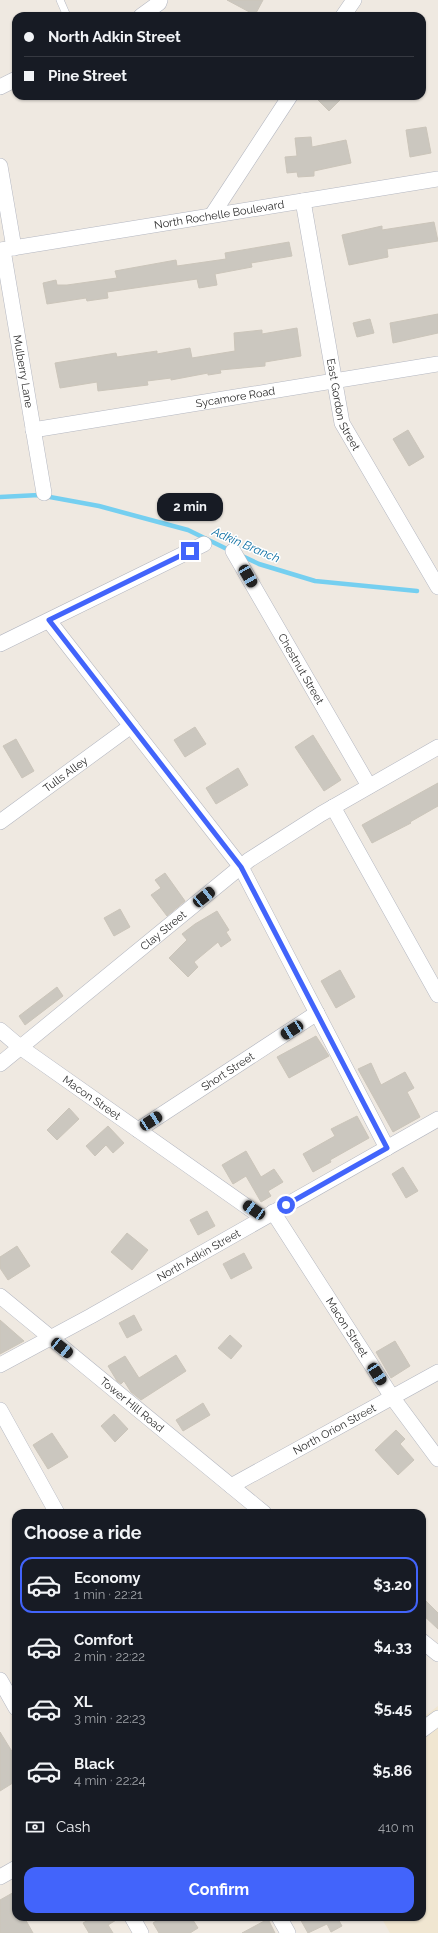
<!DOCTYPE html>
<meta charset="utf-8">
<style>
body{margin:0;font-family:Raleway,sans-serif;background:#242831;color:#f1f3f6;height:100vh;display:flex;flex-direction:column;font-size:15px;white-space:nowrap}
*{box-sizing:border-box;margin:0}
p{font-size:13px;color:#9ea1a6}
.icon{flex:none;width:22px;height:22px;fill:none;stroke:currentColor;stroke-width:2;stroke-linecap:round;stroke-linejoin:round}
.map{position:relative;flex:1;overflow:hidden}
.details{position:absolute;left:12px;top:1509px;width:414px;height:412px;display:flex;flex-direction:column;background:#171b24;border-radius:12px;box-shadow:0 1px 3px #0004}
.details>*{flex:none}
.top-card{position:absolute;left:12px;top:12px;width:414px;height:88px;border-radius:12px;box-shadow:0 1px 3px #0004;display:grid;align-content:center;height:88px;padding:0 12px;background:#171b24}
.end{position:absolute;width:18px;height:18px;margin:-9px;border:5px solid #4264fb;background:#fff;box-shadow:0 0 0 2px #fff}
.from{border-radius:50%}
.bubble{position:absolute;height:28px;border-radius:12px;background:#171b24;box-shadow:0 1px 3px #0004;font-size:13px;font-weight:700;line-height:28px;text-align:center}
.car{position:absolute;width:12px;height:24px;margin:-12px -6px;border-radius:5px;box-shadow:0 0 3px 1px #0007;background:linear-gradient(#222 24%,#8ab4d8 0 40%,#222 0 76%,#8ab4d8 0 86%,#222 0)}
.top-card b{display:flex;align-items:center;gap:14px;height:38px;font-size:15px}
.top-card b+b{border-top:1px solid #363941}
.top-card i{width:10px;height:10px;background:#f1f3f6}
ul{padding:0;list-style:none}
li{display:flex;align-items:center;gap:12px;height:56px;margin:0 8px 6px;padding:0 4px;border:2px solid transparent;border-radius:12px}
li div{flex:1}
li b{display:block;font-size:15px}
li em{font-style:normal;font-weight:700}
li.selected{border-color:#4264fb}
li>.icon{width:36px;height:36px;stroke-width:1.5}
h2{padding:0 12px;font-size:18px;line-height:48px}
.pay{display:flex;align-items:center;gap:10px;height:44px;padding:0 12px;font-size:15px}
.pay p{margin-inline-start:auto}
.button{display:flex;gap:8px;margin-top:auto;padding:8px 12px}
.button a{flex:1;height:46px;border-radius:12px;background:#4264fb;color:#fff;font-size:16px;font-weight:700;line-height:46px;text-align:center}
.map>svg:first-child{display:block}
.education{fill:#f0e6d1}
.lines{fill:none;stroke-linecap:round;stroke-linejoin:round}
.stream{stroke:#75cff0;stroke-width:4.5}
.building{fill:#cbc7bf;stroke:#cbc5ba}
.lane-casing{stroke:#b4b7c1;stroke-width:8}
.street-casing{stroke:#b4b7c1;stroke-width:16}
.lane{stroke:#fff;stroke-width:7}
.street{stroke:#fff;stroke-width:15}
.route{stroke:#4264fb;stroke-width:5}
.labels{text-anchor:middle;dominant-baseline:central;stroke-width:3;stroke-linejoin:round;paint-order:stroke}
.street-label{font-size:11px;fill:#2e2e2e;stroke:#fff}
.water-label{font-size:12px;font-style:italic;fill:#0d6fa3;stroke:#fff}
</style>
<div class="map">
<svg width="438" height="1933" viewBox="0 0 438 1933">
<rect width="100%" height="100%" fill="#efe9e1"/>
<path class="education" d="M438,1706v227h-48l-9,-16h41v-199z"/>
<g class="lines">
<g class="stream">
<path d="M0,497l39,-2 60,11 89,24 43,21"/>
<path d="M240,555l19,9 56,17 102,10"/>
</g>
</g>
<g class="building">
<path d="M227,0h36l-8,15z"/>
<path d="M314,96h30l-15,15z"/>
<path d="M426,127l5,26 -21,4 -4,-27z"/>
<path d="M311,137l1,10 34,-7 5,23 -37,8v5l-16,1 -1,-5 -10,1 -2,-16 12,-1 -2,-18z"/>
<path d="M434,222l4,19 -51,8 1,8 -39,8 -7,-30 40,-9v4z"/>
<path d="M289,242l3,14 -41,7 1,4 -37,7 2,11 -18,3 -2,-9 -90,13 1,6 -21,3 -1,-3 -39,6 -4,-21 13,-3 1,5h10l50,-7 -2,-7 61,-11 1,6 49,-7 -1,-6z"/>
<path d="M438,314v19l-45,10 -3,-20z"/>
<path d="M370,319l4,14 -17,4 -4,-14z"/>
<path d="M297,328l4,28 -36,6v4l-45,4 1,3 -13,2v-2l-37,7v-2l-24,3 1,4 -50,6 -1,-9 -37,6 -5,-25 61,-10 1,4 40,-6v3l33,-6 2,10 43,-7 -1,-18 28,-3v4z"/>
<path d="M408,430l16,27 -15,9 -16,-27z"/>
<path d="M195,727l11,17 -21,13 -11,-17z"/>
<path d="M313,735l28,45 -17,11 -29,-44z"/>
<path d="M16,739l18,32 -12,7 -19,-32z"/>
<path d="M238,768l10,17 -32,19 -10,-16z"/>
<path d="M438,783v23l-28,16 1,1 -39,20 -10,-18z"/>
<path d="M165,873l20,28 -18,15 -16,-21 10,-7 -6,-8z"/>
<path d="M120,909l10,18 -16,9 -10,-18z"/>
<path d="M217,911l12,19 -3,2 5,8 -10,7 -3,-5 -24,20 4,5 -10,10 -19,-19 18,-18 -5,-6 13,-10z"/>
<path d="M340,970l15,27 -19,11 -15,-27z"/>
<path d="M57,987l6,9 -38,29 -6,-9z"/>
<path d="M316,1036l13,20 -40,22 -12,-21z"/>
<path d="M371,1063l10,22 24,-13 9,16 -7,4 13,25 -27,15 -35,-63z"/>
<path d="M69,1108l10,11 -22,21 -10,-10z"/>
<path d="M357,1116l12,22 -39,22 1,2 -18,10 -10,-18 32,-18 -4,-7z"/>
<path d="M108,1126l16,17 -11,10 -7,-8 -11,11 -9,-10z"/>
<path d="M246,1151l15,26 13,-8 9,13 -15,9 3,5 -10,6 -15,-26 -13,8 -11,-19z"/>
<path d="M403,1167l15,24 -12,7 -14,-24z"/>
<path d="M207,1211l8,15 -17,9 -8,-15z"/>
<path d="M127,1233l21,17 -16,20 -21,-18z"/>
<path d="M17,1246l13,20 -22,14 -8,-12v-11z"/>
<path d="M244,1253l8,15 -21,11 -8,-15z"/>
<path d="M134,1315l8,15 -15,8 -8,-15z"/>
<path d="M0,1320l24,21 -24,13z"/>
<path d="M230,1335l12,11 -11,13 -13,-11z"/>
<path d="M395,1341l15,25 -19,12 -15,-26z"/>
<path d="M176,1355l10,16 -45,29 -10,-8 -7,-11 -3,3 -4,-3 -9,-15 17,-10 14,22z"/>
<path d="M203,1403l7,12 -27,16 -7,-11z"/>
<path d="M114,1414l14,15 -13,13 -14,-16z"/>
<path d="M396,1430l9,9 -5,5 14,16 -16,15 -23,-25z"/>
<path d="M52,1433l16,24 -20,12 -15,-24z"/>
<path d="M422,1597l16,16v16l-16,-15z"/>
<path d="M0,1732l16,26v23l-16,10z"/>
<path d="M16,1891v26h8l9,16h-33v-33z"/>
<path d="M93,1917h28l-13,8 5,8h-24l-6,-10z"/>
<path d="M162,1917h29l7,11 -8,5h-31l-6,-10z"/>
<path d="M299,1917h42l-3,2 4,7 -11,6 -4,-8 -19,9z"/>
<path d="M268,1919l7,14h-33z"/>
</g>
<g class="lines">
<defs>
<path id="lane" d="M60,0l7,16"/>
<g id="street">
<path d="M141,16l18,-13 1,-3"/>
<path d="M343,16l11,-16"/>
<path d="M0,87l16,-8"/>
<path d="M0,166l14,82"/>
<path id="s1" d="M303,201l39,222 96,164"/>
<path d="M212,215l78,-119"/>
<path id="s2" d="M0,250l438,-71"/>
<path id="s3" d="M3,250l41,243"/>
<path id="s4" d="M33,430l405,-66"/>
<path id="s5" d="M233,551l136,235"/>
<path d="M49,621l192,246 146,281"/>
<path d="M0,644l204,-100"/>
<path d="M333,807l105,188"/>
<path id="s6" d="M0,822l131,-96"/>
<path id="s7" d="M0,1030l20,17 243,171"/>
<path id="s8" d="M0,1064l249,-204 72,-46 117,-67"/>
<path id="s9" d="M138,1130l179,-117"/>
<path id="s10" d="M273,1212l119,185 46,62"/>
<path id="s11" d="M0,1296l264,217"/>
<path id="s12" d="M0,1365l91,-49 347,-197"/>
<path d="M0,1410l57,103"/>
<path id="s13" d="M231,1486l207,-114"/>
<path d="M422,1641l16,13"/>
<path d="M0,1680l16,28"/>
<path d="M422,1730l16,-12"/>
<path d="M0,1877l16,-9"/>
<path d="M132,1917l9,16"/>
<path d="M279,1917l9,16"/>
</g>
</defs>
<use href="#lane" class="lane-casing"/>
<use href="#street" class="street-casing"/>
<use href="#lane" class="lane"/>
<use href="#street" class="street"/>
</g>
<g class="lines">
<path class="route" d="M190,551l-141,69 192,247 146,281 -101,57"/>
</g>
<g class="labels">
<g class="street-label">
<text stroke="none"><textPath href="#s2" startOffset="222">North Rochelle Boulevard</textPath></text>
<text stroke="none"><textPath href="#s3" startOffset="123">Mulberry Lane</textPath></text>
<text stroke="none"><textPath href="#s4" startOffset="205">Sycamore Road</textPath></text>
<text stroke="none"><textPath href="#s1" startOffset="208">East Gordon Street</textPath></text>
<text stroke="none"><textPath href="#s5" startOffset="136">Chestnut Street</textPath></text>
<text stroke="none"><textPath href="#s6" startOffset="81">Tulls Alley</textPath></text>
<text stroke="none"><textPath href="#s8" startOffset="211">Clay Street</textPath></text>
<text stroke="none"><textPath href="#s9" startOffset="107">Short Street</textPath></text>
<text stroke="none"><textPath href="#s7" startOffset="114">Macon Street</textPath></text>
<text stroke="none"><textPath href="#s12" startOffset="227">North Adkin Street</textPath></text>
<text stroke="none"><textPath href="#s10" startOffset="137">Macon Street</textPath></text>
<text stroke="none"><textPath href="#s11" startOffset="171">Tower Hill Road</textPath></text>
<text stroke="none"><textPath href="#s13" startOffset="118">North Orion Street</textPath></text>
</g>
<g class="water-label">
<text transform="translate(246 545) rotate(23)">Adkin Branch</text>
</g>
</g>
</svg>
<i class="end from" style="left:286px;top:1205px"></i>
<i class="end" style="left:190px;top:551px"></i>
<div class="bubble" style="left:157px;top:493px;width:66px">2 min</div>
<i class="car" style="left:248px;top:576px;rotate:150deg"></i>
<i class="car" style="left:204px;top:897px;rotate:51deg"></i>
<i class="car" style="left:292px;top:1030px;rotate:237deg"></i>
<i class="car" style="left:151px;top:1121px;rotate:57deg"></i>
<i class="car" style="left:254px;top:1210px;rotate:305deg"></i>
<i class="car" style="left:62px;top:1348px;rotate:129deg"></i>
<i class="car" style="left:377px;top:1374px;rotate:147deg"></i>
<div class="top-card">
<b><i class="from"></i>North Adkin Street</b>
<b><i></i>Pine Street</b>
</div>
<section class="details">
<h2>Choose a ride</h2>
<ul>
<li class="selected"><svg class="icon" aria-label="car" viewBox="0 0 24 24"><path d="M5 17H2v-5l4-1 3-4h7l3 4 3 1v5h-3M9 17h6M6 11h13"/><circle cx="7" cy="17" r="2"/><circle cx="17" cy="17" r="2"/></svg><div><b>Economy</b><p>1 min · 22:21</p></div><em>$3.20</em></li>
<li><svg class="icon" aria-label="car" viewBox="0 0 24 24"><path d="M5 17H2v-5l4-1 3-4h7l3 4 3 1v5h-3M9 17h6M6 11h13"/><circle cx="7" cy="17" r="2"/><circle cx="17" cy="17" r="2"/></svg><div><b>Comfort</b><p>2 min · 22:22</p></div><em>$4.33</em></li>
<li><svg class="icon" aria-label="car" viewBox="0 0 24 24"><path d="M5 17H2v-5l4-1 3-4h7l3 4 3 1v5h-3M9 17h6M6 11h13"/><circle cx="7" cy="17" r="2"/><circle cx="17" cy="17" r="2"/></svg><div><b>XL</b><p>3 min · 22:23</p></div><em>$5.45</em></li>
<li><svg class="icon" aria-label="car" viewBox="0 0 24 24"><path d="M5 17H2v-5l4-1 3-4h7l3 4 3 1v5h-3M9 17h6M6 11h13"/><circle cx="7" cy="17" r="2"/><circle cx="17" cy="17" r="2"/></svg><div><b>Black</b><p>4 min · 22:24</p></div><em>$5.86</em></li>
</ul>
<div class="pay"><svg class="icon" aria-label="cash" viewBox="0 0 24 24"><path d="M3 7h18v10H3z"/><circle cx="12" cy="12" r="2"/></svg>Cash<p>410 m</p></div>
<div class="button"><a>Confirm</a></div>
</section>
</div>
